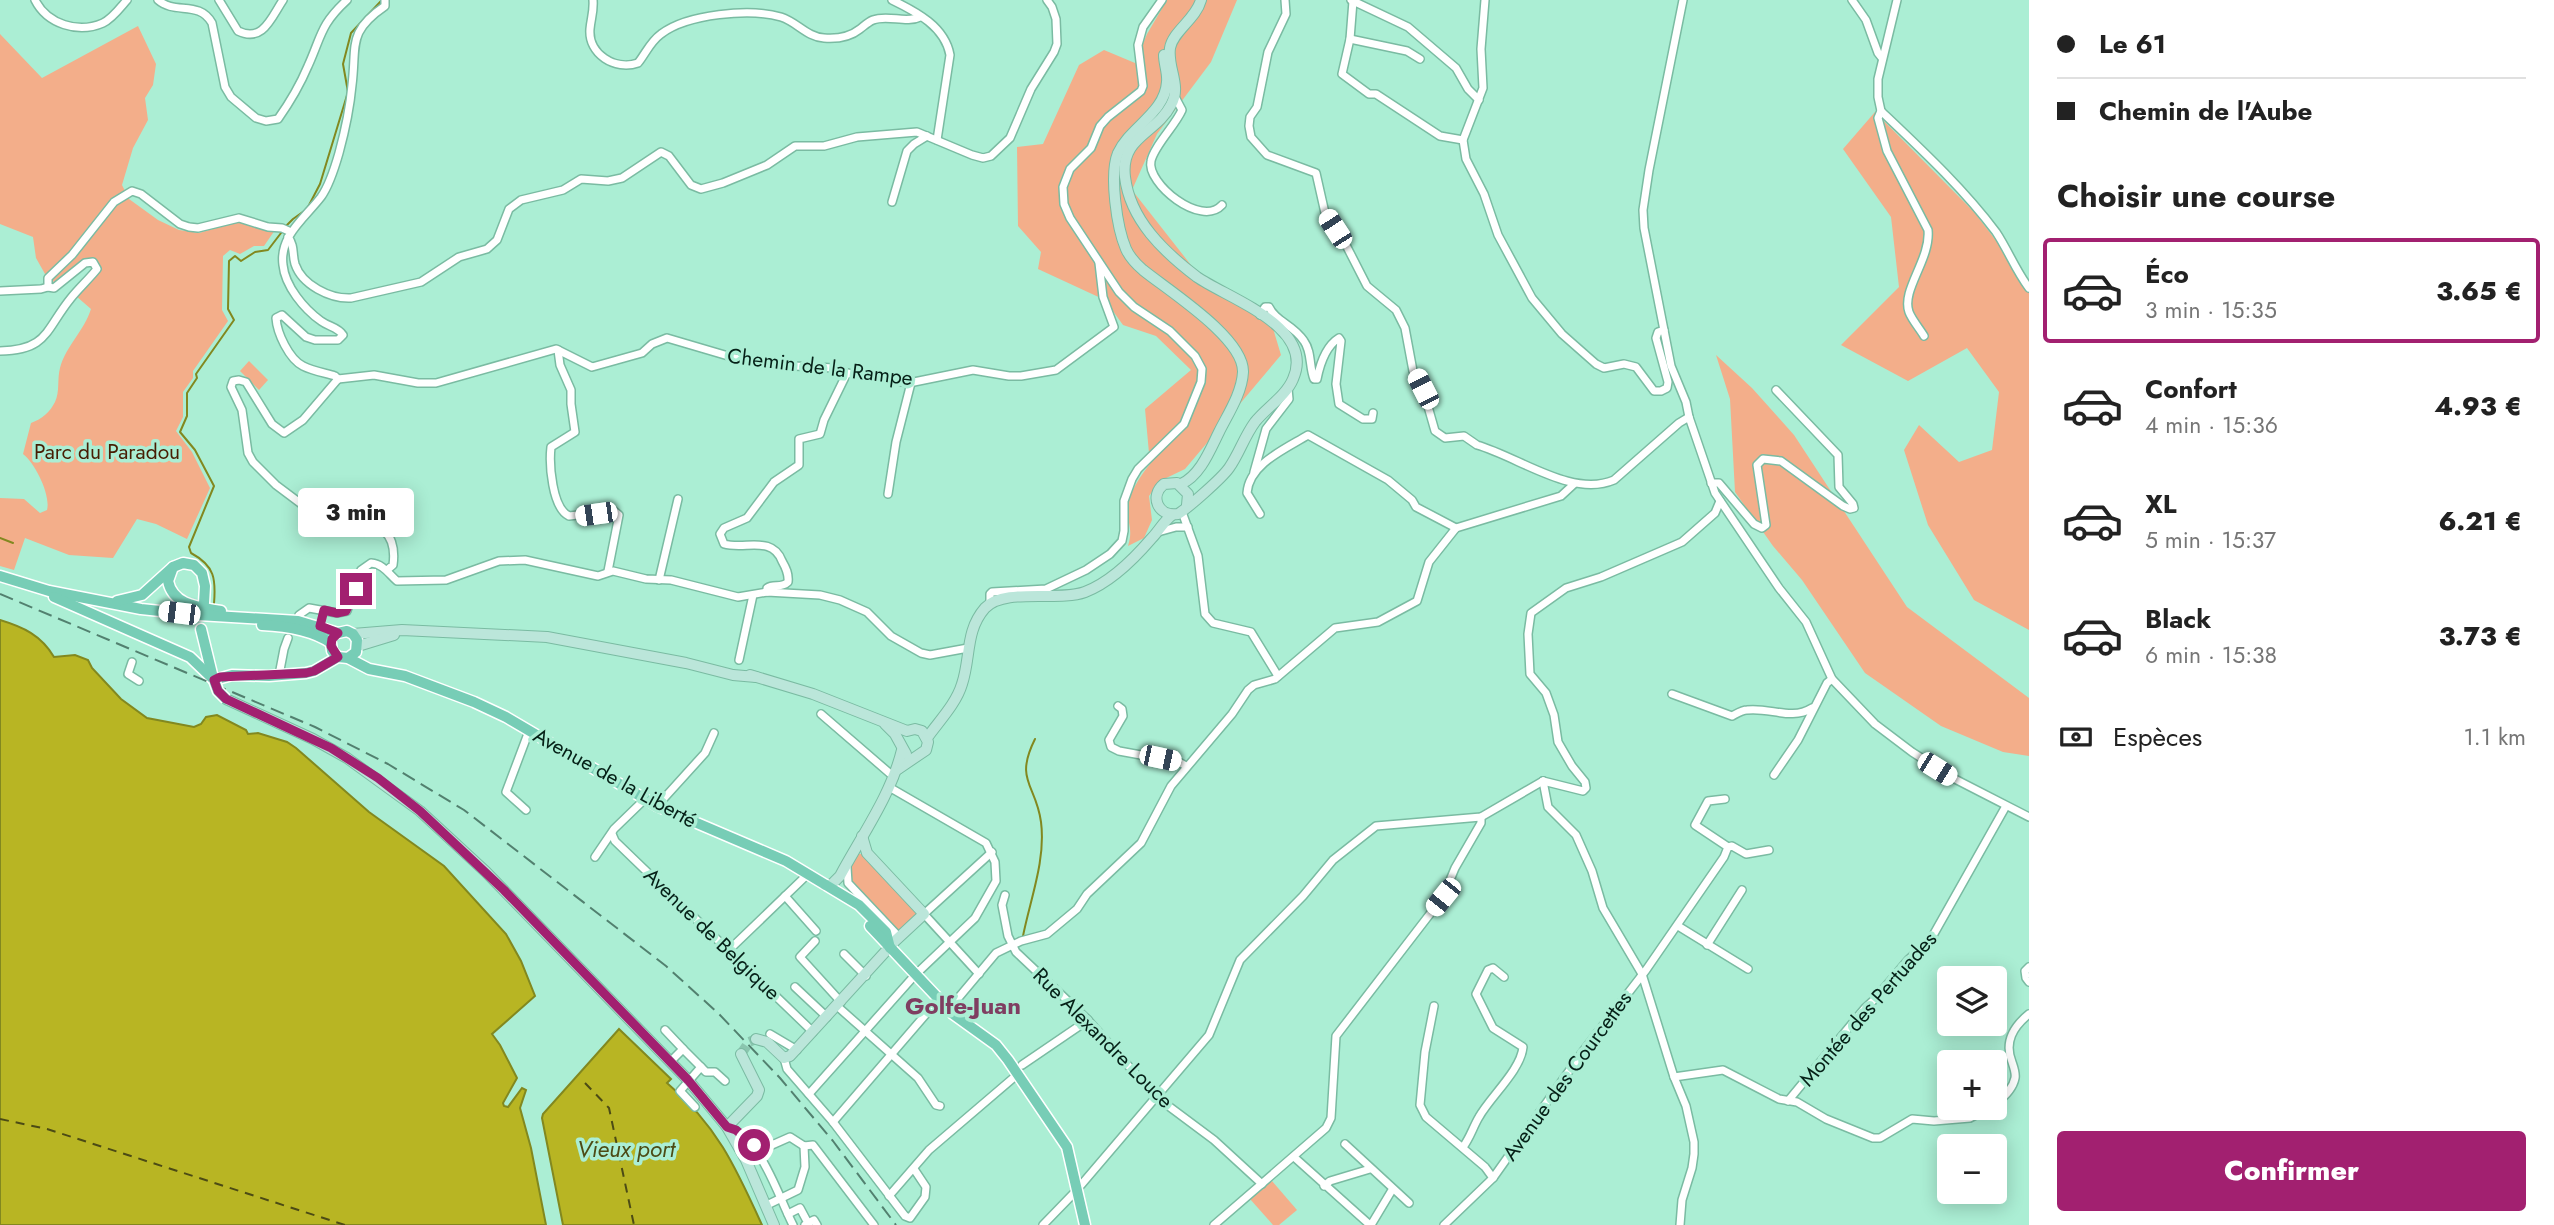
<!DOCTYPE html>
<html lang="fr">
<meta charset="utf-8">
<style>
body{margin:0;font-family:Jost,sans-serif;background:#f2f2f2;color:#222;height:100vh;display:flex;flex-direction:column;font-size:26px;white-space:nowrap}
*{box-sizing:border-box;margin:0}
p{font-size:23px;color:#767676}
.icon{flex:none;width:38px;height:38px;fill:none;stroke:currentColor;stroke-width:2;stroke-linecap:round;stroke-linejoin:round}
.map{position:relative;flex:1;overflow:hidden}
.sheet{display:flex;flex-direction:column;background:#fff;width:525px}
.sheet>*{flex:none}
.guide{display:grid;align-content:center;height:154px;padding:0 28px;background:#fff}
.buttons{position:absolute;left:1937px;top:966px;display:grid;gap:14px}
.buttons a{display:grid;place-items:center;width:70px;height:70px;border-radius:7px;background:#fff;box-shadow:0 4px 18px #0003;font-size:35px}
.end{position:absolute;width:32px;height:32px;margin:-16px;border:9px solid #a22070;background:#fff;box-shadow:0 0 0 4px #fff}
.from{border-radius:50%}
.bubble{position:absolute;height:49px;border-radius:7px;background:#fff;box-shadow:0 4px 18px #0003;font-size:23px;font-weight:800;line-height:49px;text-align:center}
.car{position:absolute;width:21px;height:42px;margin:-21px -10px;border-radius:9px;box-shadow:0 0 5px 2px #0007;background:linear-gradient(#fff 24%,#345 0 40%,#fff 0 76%,#345 0 86%,#fff 0)}
.guide b{display:flex;align-items:center;gap:24px;height:66px;font-size:26px}
.guide b+b{border-top:2px solid #e0e0e0}
.guide i{width:18px;height:18px;background:#222}
ul{padding:0;list-style:none}
li{display:flex;align-items:center;gap:21px;height:105px;margin:0 14px 10px;padding:0 14px;border:4px solid transparent;border-radius:7px}
li div{flex:1}
li b{display:block;font-size:26px}
li em{font-style:normal;font-weight:800}
li.on{border-color:#a22070}
li>.icon{width:63px;height:63px;stroke-width:1.5}
h2{padding:0 28px;font-size:32px;line-height:84px}
.pay{display:flex;align-items:center;gap:18px;height:77px;padding:0 28px;font-size:26px}
.pay p{margin-inline-start:auto}
.action{display:flex;gap:14px;margin-top:auto;padding:14px 28px}
.action a{flex:1;height:80px;border-radius:7px;background:#a22070;color:#fff;font-size:28px;font-weight:800;line-height:80px;text-align:center}
main{display:flex;flex:1;min-height:0}
.map>svg:first-child{display:block}
.green{fill:#f3ae8a}
.water{fill:#b8b523;stroke:#82881f;stroke-width:2}
.lines{fill:none;stroke-linecap:round;stroke-linejoin:round}
.stream{stroke:#82881f;stroke-width:2}
.ferry{stroke:#4c4b15;stroke-width:2;stroke-dasharray:9 7;stroke-linecap:butt}
.secondary-tunnel{stroke:#8ac5ae;stroke-width:10;stroke-dasharray:10 5;stroke-linecap:butt}
.street-casing{stroke:#7abba2;stroke-width:10}
.secondary-casing{stroke:#7abba2;stroke-width:12}
.primary-casing{stroke:#fff;stroke-width:13}
.street{stroke:#fff;stroke-width:7}
.secondary{stroke:#bbe6da;stroke-width:10}
.primary{stroke:#77cdb6;stroke-width:10}
.rail{stroke:#52806f;stroke-width:2;stroke-dasharray:14 7;stroke-linecap:butt}
.primary-bridge-casing{stroke:#fff;stroke-width:13;stroke-linecap:butt}
.primary-bridge{stroke:#77cdb6;stroke-width:10}
.route{stroke:#a22070;stroke-width:9}
.labels{text-anchor:middle;dominant-baseline:central;stroke-width:7;stroke-linejoin:round;paint-order:stroke}
.street-label{font-size:21px;fill:#052017;stroke:#abeed4}
.park-label{font-size:21px;fill:#471d03;stroke:#abeed4}
.water-label{font-size:23px;font-style:italic;fill:#4c4b15;stroke:#abeed4}
.quarter-label{font-size:24px;font-weight:bold;fill:#7f3e61;stroke:#abeed4}
</style>
<main>
<div class="map">
<svg width="2029" height="1225" viewBox="0 0 2029 1225">
<rect width="100%" height="100%" fill="#abeed4"/>
<g class="green">
<path d="M1167,0h70l-26,62 -54,72 -25,56 66,84 74,51 9,30 -96,114 -25,12 -11,15 3,24 -8,18 -16,8c5,-16 0,-20 0,-35 -1,-15 12,-35 22,-47l-5,-55 46,-39 -35,-34 -33,-11 -18,-25 -67,-31 3,-17 -23,-26 -1,-79 26,-3 36,-79 25,-15 31,13 12,-29z"/>
<path d="M138,26l18,38 -3,21 -8,13 3,22 -15,28 -11,37 7,14 29,21 21,10 20,3 38,-11 38,8 -11,16h-10l-14,8 -10,-4 -7,6 -1,54 6,11 -35,50v7l-10,14v25l-7,14 16,21 18,36 -23,51 -31,-15 -19,-5 -24,39 -44,-3 -44,-17 -11,32 -14,-4v-68l24,1 16,14 7,-3c4,-15 -12,-47 -24,-56l8,-31c11,-4 19,-11 24,-21 5,-10 2,-23 5,-34 6,-22 24,-37 31,-59l-15,-13 24,-28 -5,-10 -11,1 -28,23 -7,-1 -13,-23 -3,-21 -33,-13v-190l42,44z"/>
<path d="M1875,112l99,100 55,71v347l-55,-30 -46,-75 -24,-75 15,-25 40,37 33,-12 7,-58 -32,-44 -59,33 -67,-36 58,-58 -8,-70 -48,-68z"/>
<path d="M1716,355l36,33 42,47 113,172 122,91v58l-26,-4 -62,-26 -76,-53 -63,-93 -29,-34 -38,-54 -5,-93z"/>
<path d="M249,361l19,19 -9,10 -19,-19z"/>
<path d="M857,854h5l56,60 -19,19 -49,-53 -1,-12z"/>
<path d="M1272,1181l25,29 -18,15h-6l-23,-26z"/>
</g>
<g class="water">
<path d="M0,620c23,7 41,15 54,37l21,-2 13,5 4,8 29,31 26,19 47,9 7,-3 5,-7 11,-2 29,15 2,4 10,-1 29,9 9,6 73,64 75,54 62,68 15,27 14,35 -43,38 8,11 17,33 -14,25 1,3 4,1 14,-19 4,2 -6,18 11,40 15,77h-546z"/>
<path d="M619,1029l52,50 -4,4c50,42 69,85 95,142h-199l-21,-107 1,-4z"/>
</g>
<g class="lines">
<g class="stream">
<path d="M287,225l6,-6 14,-10 13,-25 28,-92 -5,-28 8,-31 30,-32"/>
<path d="M0,538l13,5"/>
<path d="M214,604c2,-25 1,-38 -23,-51l-2,-6 25,-61 -19,-36 -15,-18 7,-16v-23l10,-15 -1,-4 38,-54 -6,-11 1,-48 6,-5 6,5 14,-9 13,-2 13,-17"/>
<path d="M1023,936c7,-36 23,-76 18,-114 -5,-38 -27,-41 -6,-83"/>
</g>
<g class="ferry">
<path d="M585,1083l24,25 25,117"/>
<path d="M0,1119l47,10 298,96"/>
</g>
<path class="secondary-tunnel" d="M741,1054l8,-12 7,-3"/>
<defs>
<g id="street">
<path d="M35,0c12,24 43,34 68,23 9,-4 17,-15 24,-23"/>
<path d="M158,0c17,15 41,0 54,23l13,64 6,10 25,21 10,3 12,-2c12,-17 22,-34 30,-53 14,-31 12,-41 39,-66"/>
<path d="M219,0l19,31c25,12 33,-13 45,-31"/>
<path d="M593,0c1,11 -2,18 -3,29 -2,25 25,42 48,34 8,-10 12,-21 23,-29 26,-20 89,-26 120,-17 16,5 26,20 43,21 13,1 26,-1 36,-9 4,-3 8,-7 13,-9 15,-6 33,4 47,-3"/>
<path d="M892,0c25,12 53,27 58,55l-13,85"/>
<path d="M1285,0l1,14 -18,38 -11,55 -7,10 -1,9 2,11 16,18 49,18 9,40 21,32 21,41 29,24 9,18 8,43 10,18 12,42 10,7 19,-2 13,9c42,12 95,53 137,35l65,-57 10,-6"/>
<path d="M1351,0l57,27 48,41 12,21 11,11"/>
<path d="M1485,0l-4,49 2,39 -20,52 3,19 18,35 14,41 34,63 30,36 34,30 8,4 20,-4 12,3 18,24h7l6,-3 1,-6 -12,-44 2,-6 6,-2"/>
<path d="M1683,0l-34,170 -6,40 1,18 27,138 15,36 3,15 26,76 64,95 27,34 26,57 43,45 37,28 39,25 78,40"/>
<path d="M1852,0l14,20 12,33 4,5"/>
<path d="M1897,0l-19,79v18l3,14 -3,7 9,33 41,79c3,29 -27,60 -19,82 3,8 11,17 15,24"/>
<path d="M1353,1l-3,38 -8,35 27,20h7l64,42 23,4"/>
<path d="M1350,39l57,12 13,8"/>
<path d="M1174,95l8,15c-7,16 -28,36 -31,51 -5,22 50,67 71,44"/>
<path d="M1881,111c40,38 82,77 115,121 12,18 20,39 33,56"/>
<path d="M892,202l15,-51 7,-7 13,-8"/>
<path d="M288,237c7,9 4,17 7,27 7,21 35,35 56,34l70,-16 38,-25 28,-8 10,-9 12,-31 12,-9 42,-10 18,-11 27,2 14,-3 39,-26 8,4 22,29 10,4 22,-6 44,-18 28,-19h29l33,-9 60,-5 55,23 11,3 8,-2 19,-18 21,-49 23,-37 3,-8 -1,-25 -4,-12 -5,-7"/>
<path d="M0,291l41,-2 7,-2"/>
<path d="M1260,315l5,-8h4c7,15 24,17 35,34 8,11 5,26 10,38h3c3,-15 9,-33 22,-41l2,3 -5,43 3,20 24,15h9l1,-6"/>
<path d="M558,350l2,15 11,25v14l4,28 -24,15c-2,17 1,61 18,69l45,-5 5,4 -11,56"/>
<path d="M0,351c48,-1 45,-21 71,-53 8,-10 18,-19 26,-29l-4,-7 -8,1 -31,25 -6,-1v-9l24,-23 42,-53 18,-11 9,3 39,30 9,3 9,1 41,-10 29,9 14,1 9,4"/>
<path d="M338,379l36,-4 44,8h18l120,-34 36,18 50,-14 10,-9 15,-6 68,20 60,8 39,2 13,5 62,10 64,-13 36,6h12l35,-6 58,-43 -11,-30 -4,-34"/>
<path d="M338,379l-3,-3c-10,-3 -22,-5 -32,-10 -14,-7 -26,-33 -27,-48l6,-3 24,22 9,3h23l5,-5c-5,-8 -14,-8 -22,-14 -17,-12 -36,-35 -38,-56 -4,-29 22,-47 38,-68 8,-11 14,-30 18,-44 6,-22 11,-46 13,-68 5,-40 -5,-53 33,-79v-6"/>
<path d="M338,379l-35,41 -19,13 -12,-9 -26,-42 -7,-2 -6,1 -2,6 11,23 6,43 5,9 23,23 36,27 6,1 43,-14 5,2c7,12 -9,17 -15,26l1,3c7,1 16,-3 23,-2 18,2 20,23 18,37l-6,5"/>
<path d="M1254,472l12,-43 23,-30 -1,-10"/>
<path d="M1711,483h8l35,41 8,4 4,-3 -9,-60 6,-6 18,2 62,45 7,3 4,-1 -1,-4 -14,-17 -1,-32 -62,-65"/>
<path d="M888,494l8,-52 15,-59"/>
<path d="M1182,512l16,44 7,58 8,9 38,9 27,44"/>
<path d="M1260,514l-13,-21c2,-29 38,-44 61,-58l80,45 24,20 4,7 40,21"/>
<path d="M1158,532l18,-5h12"/>
<path d="M659,580l19,-81"/>
<path d="M767,592v-4c7,-5 14,1 21,-6 1,-8 -2,-14 -6,-21 -10,-26 -37,-11 -58,-17l-4,-10 4,-6 23,-10 27,-36 25,-17v-26l21,-5 4,-14 23,-47"/>
<path d="M990,603v-9l2,-2 54,-3 40,-19 24,-16 12,-13 2,-10v-30l8,-22 6,-10 46,-45 17,-42 1,-13 -7,-13 -25,-25 -36,-24 -15,-15 -49,-74 -6,-14 -1,-17 7,-18 21,-21 9,-22 8,-9 33,-26 2,-5 -5,-41 5,-18 19,-27"/>
<path d="M299,615l10,-7 28,5 10,-2 14,-41 10,-7c12,1 17,10 26,18l49,-1 53,-19 26,-1 73,16 15,-5 33,8 25,1 67,17 29,-5 53,3 20,5 27,12 24,24 30,17 9,2 38,-7"/>
<path d="M739,660l14,-65"/>
<path d="M132,662l-4,12 11,7"/>
<path d="M279,675l5,-26 4,-11"/>
<path d="M1672,694l60,22c4,-2 10,-6 15,-6 23,-3 44,11 65,-2"/>
<path d="M1118,706l4,3 1,7 -14,24 2,7 8,4 60,11 7,4"/>
<path d="M821,714l73,63"/>
<path d="M1774,775l24,-35 29,-57 5,-4"/>
<path d="M1543,781l5,26 28,28 16,36 11,37 39,66 32,103 12,29 8,36v12l-2,14 -10,32 -2,25"/>
<path d="M1543,781l40,10 3,-3 -1,-6 -13,-16 -14,-24 -4,-27 -8,-22 -16,-19 -2,-40 3,-21 35,-25 35,-11 81,-35 33,-29 5,-12"/>
<path d="M657,806l48,-53 9,-20"/>
<path d="M526,810l-20,-18 23,-61"/>
<path d="M612,834l3,7 198,191"/>
<path d="M1728,847l4,-1 14,8 23,-4"/>
<path d="M595,857l19,-28 31,-30"/>
<path d="M847,867l1,16 51,54"/>
<path d="M1005,895l-3,10 6,31 8,16 72,68 67,76 59,44 48,44"/>
<path d="M785,896l31,35"/>
<path d="M1678,926l70,43"/>
<path d="M815,941l-15,16 41,45"/>
<path d="M1707,945l35,-55"/>
<path d="M729,950l79,-76"/>
<path d="M844,954l22,22"/>
<path d="M2029,967l-4,4 1,7 3,4"/>
<path d="M979,974l-55,-60 68,-62"/>
<path d="M795,987l32,30"/>
<path d="M837,1006l81,72 18,27 4,1"/>
<path d="M1434,1006l-9,46 -5,53 6,12 59,50 8,11"/>
<path d="M949,1009l47,-56 25,-12 26,-7 30,-25 10,-15 54,-51 30,-57 61,-72 16,-24 6,-5 21,-6 60,-51 43,-6 39,-21 12,-39 27,-34 105,-32 13,-12"/>
<path d="M665,1030l18,19"/>
<path d="M770,1034l27,16"/>
<path d="M784,1058l3,11 46,53 72,94 5,2 15,-21 1,-10 -12,-18"/>
<path d="M670,1062l13,-13 18,18 -21,24 15,16"/>
<path d="M1022,1065l66,-45"/>
<path d="M701,1067l5,5h9l10,9"/>
<path d="M1674,1077l49,-7 56,29 18,3 29,17 47,19h7l32,-19 22,2 36,-3 19,-10"/>
<path d="M809,1094l106,-119 60,-57 21,-37 -1,-19 -9,-19 -97,-56"/>
<path d="M1788,1101l77,-93 10,-9 33,-39 23,-21 75,-133"/>
<path d="M1995,1104c8,-6 18,-15 20,-26 1,-5 -1,-10 -3,-16 -8,-20 1,-35 17,-48"/>
<path d="M833,1122l106,-123"/>
<path d="M727,1127c35,12 50,67 66,98"/>
<path d="M1345,1144l64,59"/>
<path d="M804,1146l9,-1 61,80"/>
<path d="M1463,1147c7,-9 10,-20 16,-30 11,-20 42,-47 44,-70l-30,-19 -17,-34 12,-24 5,-2 11,9"/>
<path d="M745,1157l45,-20 14,9"/>
<path d="M1294,1157l76,68"/>
<path d="M1077,1186l4,-1 128,-150 31,-75 63,-64 30,-36 43,-34 105,-9 62,-36"/>
<path d="M1324,1186l6,-5 40,-12"/>
<path d="M889,1196l40,-46 89,-76"/>
<path d="M767,1205l31,-15 7,-23 -1,-21"/>
<path d="M788,1214l12,-6 8,15 -3,2"/>
<path d="M808,1223l6,-3 3,5"/>
<path d="M1043,1225l31,-32 4,-1"/>
<path d="M1214,1225l112,-97 5,-10 5,-82 107,-139 12,-29 26,-45v-6"/>
<path d="M1371,1225l21,-35"/>
<path d="M1444,1225l49,-47 91,-128 62,-80 78,-113 4,-10 -33,-22 13,-24 17,-2"/>
</g>
<g id="secondary">
<path d="M1164,55c0,9 4,18 3,27 -2,31 -37,45 -49,71 -9,22 -1,75 8,96 4,9 10,15 17,21 26,21 101,68 100,102 -1,21 -15,42 -24,60 -9,18 -19,44 -38,52"/>
<path d="M1187,505l1,-11 -11,-11 -13,1c-15,12 -6,33 14,30 10,-6 44,-36 51,-46 10,-14 15,-31 26,-46 11,-14 31,-26 38,-43 23,-52 -64,-80 -96,-102 -33,-25 -67,-57 -72,-100 -5,-40 31,-43 46,-72 11,-19 -4,-37 -1,-57 3,-17 26,-29 31,-48"/>
<path d="M353,634l49,-4 145,7 139,26 47,12 23,2"/>
<path d="M358,646l36,-11"/>
<path d="M750,675l63,19 94,37 8,-2 7,2 6,11 -2,8 -28,19"/>
<path d="M226,699l87,40 34,19 73,53 66,61 202,208 39,47 19,33 28,65"/>
<path d="M885,724l10,10 11,20"/>
<path d="M927,738c12,-17 29,-34 35,-54 9,-27 3,-53 23,-76 20,-21 73,-6 100,-16 26,-10 48,-32 66,-53 8,-8 12,-17 21,-24"/>
<path d="M825,885h6l9,-9c22,-41 51,-81 62,-126"/>
<path d="M756,1039l11,3 17,16 6,-2 106,-116 28,-26 -57,-61 -5,-17"/>
<path d="M727,1127l30,-31 2,-6 -18,-36"/>
</g>
<g id="primary">
<path d="M173,567l-5,14c5,25 32,26 53,30"/>
<path d="M0,576l49,15 92,18 57,6 100,6 40,12 9,-2 6,3 4,6 -1,12 -8,6"/>
<path d="M54,597l136,60 24,23"/>
<path d="M117,601l25,-6 31,-28 10,-4 11,2 8,8 3,13 -1,17"/>
<path d="M262,625c23,1 50,5 69,18l1,8 6,6"/>
<path d="M201,629l12,49"/>
<path d="M214,680l18,-5 37,1 37,-3 8,-2 24,-14 10,1 21,11 36,7 69,26 32,15 151,89 129,55 73,44 27,27 4,16"/>
<path d="M870,926l83,88 43,31 12,15 59,87 18,78"/>
</g>
</defs>
<use href="#street" class="street-casing"/>
<use href="#secondary" class="secondary-casing"/>
<use href="#primary" class="primary-casing"/>
<use href="#street" class="street"/>
<use href="#secondary" class="secondary"/>
<use href="#primary" class="primary"/>
<path class="rail" d="M0,594l315,133 73,37 76,46 202,156 53,48 61,64 53,63 63,84"/>
<defs>
<path id="primary-bridge" d="M214,680l4,11 8,8"/>
</defs>
<use href="#primary-bridge" class="primary-bridge-casing"/>
<use href="#primary-bridge" class="primary-bridge"/>
</g>
<g class="lines">
<path class="route" d="M356,589l-10,22 -9,2 -13,-3 -4,16 18,7 -6,6 -1,7 7,11 -24,14 -8,2 -86,4 -6,3 4,11 8,8 105,49 47,30 42,33 84,79 184,190 39,47 9,3 18,15"/>
</g>
<g class="labels">
<g class="street-label">
<text transform="translate(820 367) rotate(7)">Chemin de la Rampe</text>
<text transform="translate(615 778) rotate(29)">Avenue de la Liberté</text>
<text transform="translate(712 934) rotate(44)">Avenue de Belgique</text>
<text transform="translate(1868 1009) rotate(-49)">Montée des Pertuades</text>
<text transform="translate(1103 1038) rotate(45)">Rue Alexandre Louce</text>
<text transform="translate(1567 1076) rotate(-54)">Avenue des Courcettes</text>
</g>
<g class="park-label">
<text x="107" y="452">Parc du Paradou</text>
</g>
<g class="water-label">
<text x="626" y="1149">Vieux port</text>
</g>
<g class="quarter-label">
<text x="963" y="1005">Golfe-Juan</text>
</g>
</g>
</svg>
<div class="buttons">
<a><svg class="icon" aria-label="layers" viewBox="0 0 24 24"><path d="M12 4l9 5-9 5-9-5zM3 14l9 5 9-5"/></svg></a>
<a>+</a>
<a>−</a>
</div>
<i class="end from" style="left:754px;top:1145px"></i>
<i class="end" style="left:356px;top:589px"></i>
<div class="bubble" style="left:298px;top:488px;width:116px">3 min</div>
<i class="car" style="left:1335px;top:229px;rotate:327deg"></i>
<i class="car" style="left:1423px;top:389px;rotate:333deg"></i>
<i class="car" style="left:596px;top:514px;rotate:262deg"></i>
<i class="car" style="left:179px;top:613px;rotate:277deg"></i>
<i class="car" style="left:1160px;top:758px;rotate:102deg"></i>
<i class="car" style="left:1937px;top:769px;rotate:122deg"></i>
<i class="car" style="left:1443px;top:897px;rotate:219deg"></i>
</div>
<section class="sheet">
<div class="guide">
<b><i class="from"></i>Le 61</b>
<b><i></i>Chemin de l'Aube</b>
</div>
<h2>Choisir une course</h2>
<ul>
<li class="on"><svg class="icon" aria-label="car" viewBox="0 0 24 24"><path d="M5 17H2v-5l4-1 3-4h7l3 4 3 1v5h-3M9 17h6M6 11h13"/><circle cx="7" cy="17" r="2"/><circle cx="17" cy="17" r="2"/></svg><div><b>Éco</b><p>3 min · 15:35</p></div><em>3.65 €</em></li>
<li><svg class="icon" aria-label="car" viewBox="0 0 24 24"><path d="M5 17H2v-5l4-1 3-4h7l3 4 3 1v5h-3M9 17h6M6 11h13"/><circle cx="7" cy="17" r="2"/><circle cx="17" cy="17" r="2"/></svg><div><b>Confort</b><p>4 min · 15:36</p></div><em>4.93 €</em></li>
<li><svg class="icon" aria-label="car" viewBox="0 0 24 24"><path d="M5 17H2v-5l4-1 3-4h7l3 4 3 1v5h-3M9 17h6M6 11h13"/><circle cx="7" cy="17" r="2"/><circle cx="17" cy="17" r="2"/></svg><div><b>XL</b><p>5 min · 15:37</p></div><em>6.21 €</em></li>
<li><svg class="icon" aria-label="car" viewBox="0 0 24 24"><path d="M5 17H2v-5l4-1 3-4h7l3 4 3 1v5h-3M9 17h6M6 11h13"/><circle cx="7" cy="17" r="2"/><circle cx="17" cy="17" r="2"/></svg><div><b>Black</b><p>6 min · 15:38</p></div><em>3.73 €</em></li>
</ul>
<div class="pay"><svg class="icon" aria-label="cash" viewBox="0 0 24 24"><path d="M3 7h18v10H3z"/><circle cx="12" cy="12" r="2"/></svg>Espèces<p>1.1 km</p></div>
<div class="action"><a>Confirmer</a></div>
</section>
</main>
